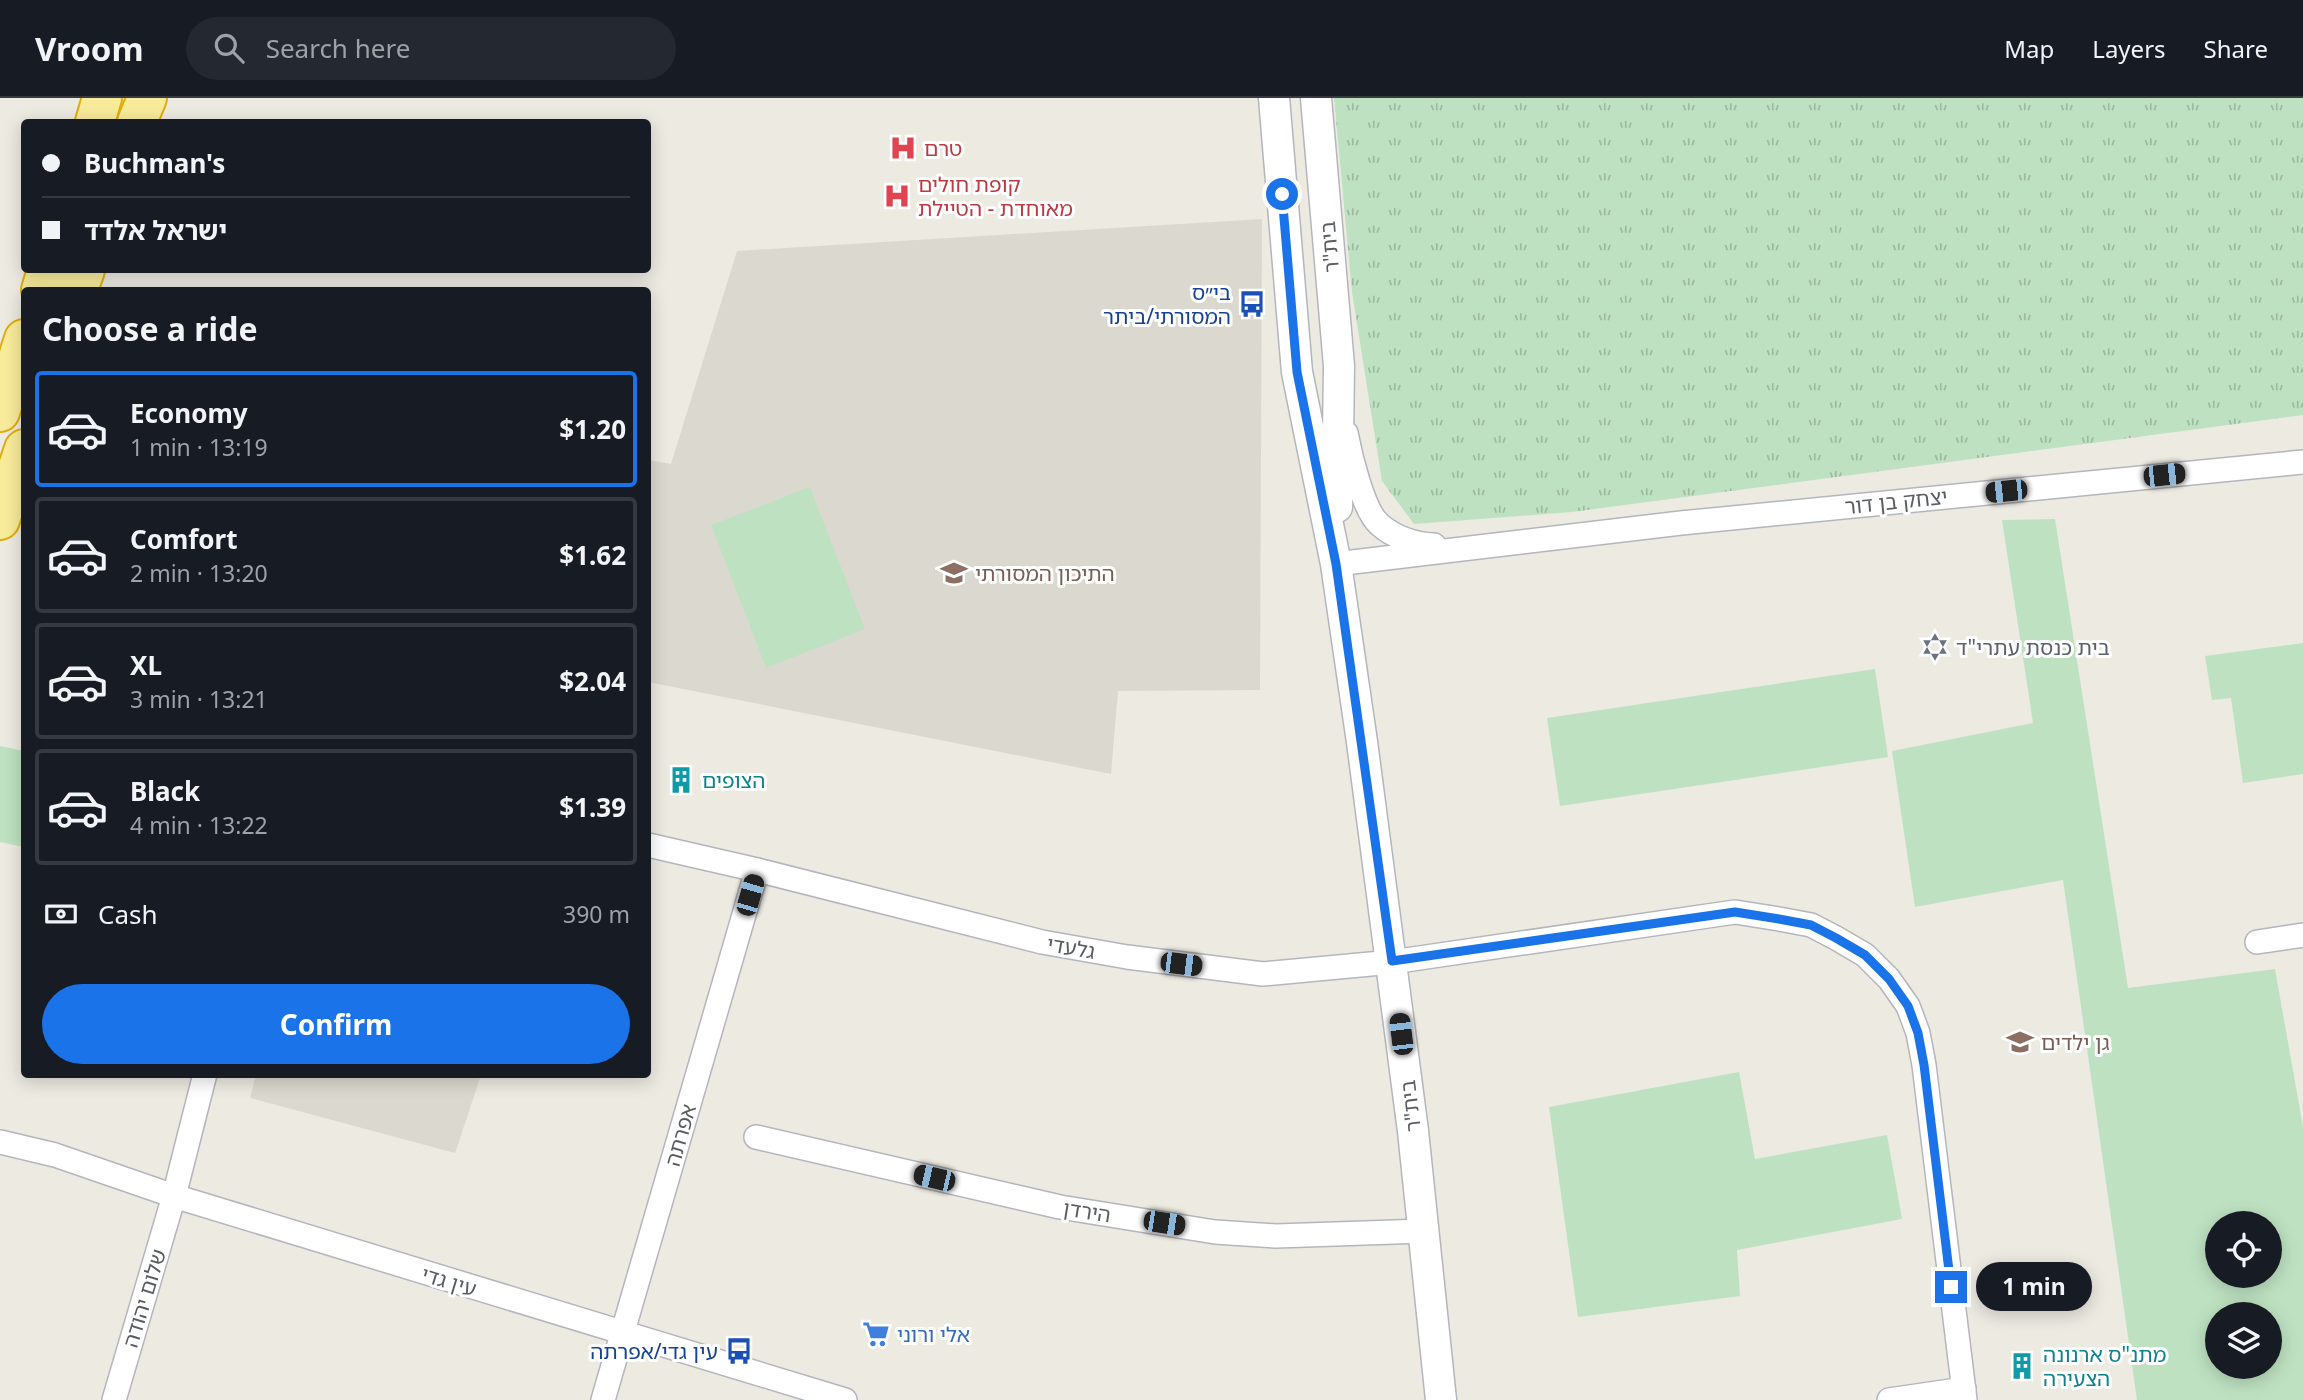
<!DOCTYPE html>
<meta charset="utf-8">
<style>
body{margin:0;font-family:"Noto Sans","Noto Sans Hebrew",sans-serif;background:#242831;color:#f1f3f6;height:100vh;display:flex;flex-direction:column;font-size:26px;white-space:nowrap}
*{box-sizing:border-box;margin:0}
p{font-size:23px;color:#9ea1a6}
.icon{flex:none;width:38px;height:38px;fill:none;stroke:currentColor;stroke-width:2;stroke-linecap:round;stroke-linejoin:round}
.map{position:relative;flex:1;overflow:hidden}
.panel{position:absolute;left:21px;top:189px;width:630px;height:791px;display:flex;flex-direction:column;background:#171b24;border-radius:7px;box-shadow:0 4px 18px #0003}
.panel>*{flex:none}
.banner{position:absolute;left:21px;top:21px;width:630px;height:154px;border-radius:7px;box-shadow:0 4px 18px #0003;display:grid;align-content:center;height:154px;padding:0 21px;background:#171b24}
.buttons{position:absolute;left:2205px;top:1113px;display:grid;gap:14px}
.buttons a{display:grid;place-items:center;width:77px;height:77px;border-radius:50%;background:#171b24;box-shadow:0 4px 18px #0003;font-size:35px}
.end{position:absolute;width:32px;height:32px;margin:-16px;border:9px solid #1a73e8;background:#fff;box-shadow:0 0 0 4px #fff}
.from{border-radius:50%}
.bubble{position:absolute;height:49px;border-radius:24px;background:#171b24;box-shadow:0 4px 18px #0003;font-size:23px;font-weight:700;line-height:49px;text-align:center}
.car{position:absolute;width:21px;height:42px;margin:-21px -10px;border-radius:9px;box-shadow:0 0 5px 2px #0007;background:linear-gradient(#222 24%,#8ab4d8 0 40%,#222 0 76%,#8ab4d8 0 86%,#222 0)}
.banner b{display:flex;align-items:center;gap:24px;height:66px;font-size:26px}
.banner b+b{border-top:2px solid #363941}
.banner i{width:18px;height:18px;background:#f1f3f6}
ul{padding:0;list-style:none}
li{display:flex;align-items:center;gap:21px;height:116px;margin:0 14px 10px;padding:0 7px;border:4px solid #363941;border-radius:7px}
li div{flex:1}
li b{display:block;font-size:26px}
li em{font-style:normal;font-weight:700}
li.on{border-color:#1a73e8}
li>.icon{width:63px;height:63px;stroke-width:1.5}
h2{padding:0 21px;font-size:32px;line-height:84px}
.pay{display:flex;align-items:center;gap:18px;height:77px;padding:0 21px;font-size:26px}
.pay p{margin-inline-start:auto}
.primary-button{display:flex;gap:14px;margin-top:auto;padding:14px 21px}
.primary-button a{flex:1;height:80px;border-radius:42px;background:#1a73e8;color:#fff;font-size:28px;font-weight:700;line-height:80px;text-align:center}
header{display:flex;align-items:center;gap:42px;box-sizing:border-box;height:98px;padding:0 35px;background:#171b24;border-bottom:2px solid #363941}
header strong{font-size:33px}
nav{display:flex;gap:38px;margin-inline-start:auto;font-size:24px}
.search{width:490px;height:63px;background:#242831;display:flex;align-items:center;gap:18px;box-sizing:border-box;padding:0 24px;border-radius:38px;color:#9ea1a6;font-size:26px}
.map>svg:first-child{display:block}
.education{fill:#dbd9cf}
.grass{fill:url(#grass-tufts)}
.park{fill:#bee2c1;fill-rule:evenodd}
.lines{fill:none;stroke-linecap:round;stroke-linejoin:round}
.minor-casing{stroke:#b3b6bb;stroke-width:26}
.tertiary-casing{stroke:#b3b6bb;stroke-width:33}
.trunk-casing{stroke:#e0ad0c;stroke-width:42}
.minor{stroke:#fff;stroke-width:23}
.tertiary{stroke:#fff;stroke-width:30}
.trunk{stroke:#f8eb9a;stroke-width:38}
.route{stroke:#1a73e8;stroke-width:9}
.labels{text-anchor:middle;dominant-baseline:central;stroke-width:6;stroke-linejoin:round;paint-order:stroke}
.health-label{font-size:21px;fill:#be3a42;stroke:#fff;text-anchor:start}
.street-label{font-size:21px;fill:#595c61;stroke:#fff}
.transit-label{font-size:21px;fill:#164399;stroke:#fff;text-anchor:end}
.education-label{font-size:21px;fill:#785e54;stroke:#fff;text-anchor:start}
.worship-label{font-size:21px;fill:#5b616d;stroke:#fff;text-anchor:start}
.culture-label{font-size:21px;fill:#0d838f;stroke:#fff;text-anchor:start}
.shop-label{font-size:21px;fill:#366cbe;stroke:#fff;text-anchor:start}
</style>
<header>
<strong>Vroom</strong>
<div class="search"><svg class="icon" aria-label="search" viewBox="0 0 24 24"><circle cx="10" cy="10" r="6"/><path d="M15 15l6 6"/></svg>Search here</div>
<nav><a>Map</a><a>Layers</a><a>Share</a></nav>
</header>
<div class="map">
<svg width="2303" height="1302" viewBox="0 0 2303 1302">
<defs>
<pattern id="grass-tufts" width="24" height="20" patternUnits="userSpaceOnUse" patternTransform="scale(1.75)"><rect width="24" height="20" fill="#bee2c1"/><path d="M3 7l-1-3M5 7V3M7 7l1-3M15 17l-1-3M17 17v-4M19 17l1-3" fill="none" stroke="#9dbaa0"/></pattern>
</defs>
<rect width="100%" height="100%" fill="#eceae1"/>
<g class="education">
<path d="M1262,121l-2,471 -142,1 -7,83 -463,-92v-222l23,4 66,-213z"/>
<path d="M256,977v-1l225,1 -26,78 -205,-55z"/>
</g>
<path class="grass" d="M1334,0h969v317l-731,97 -158,12 -32,-43 -30,-189z"/>
<g class="park">
<path d="M810,389l55,142 -99,39 -55,-143z"/>
<path d="M2055,421l73,469 147,-19 28,158v273h-166l-74,-520 -148,27 -23,-156 141,-28 -31,-203zM2270,1125v53h-53v-53zM2270,1216v53h-53v-53z"/>
<path d="M2303,545v131l-60,9 -12,-85 -19,2 -7,-44z"/>
<path d="M1875,571l13,88 -328,49 -13,-88z"/>
<path d="M0,648l24,5v96l-24,-5z"/>
<path d="M1739,974l16,87 132,-24 15,84 -165,31 3,46 -162,21 -29,-210z"/>
</g>
<g class="lines">
<defs>
<g id="minor">
<path d="M1346,335c4,21 17,77 33,91 14,13 37,21 55,21"/>
<path d="M1336,466l345,-41 622,-61"/>
<path d="M648,747l109,25 285,72 85,15 136,17 129,-12 343,-50 44,7 32,6 25,13 29,17 24,24 19,27 10,27 6,32 41,335"/>
<path d="M2257,844l46,-7"/>
<path d="M756,1039l304,70 155,25 61,4 148,-5"/>
<path d="M0,1044l55,13 119,41 671,204"/>
<path d="M114,1302l60,-204 31,-122"/>
<path d="M603,1302l154,-530"/>
<path d="M1889,1302l75,-11"/>
</g>
<g id="tertiary">
<path d="M1274,0l23,274 39,192 26,178 51,389 28,269"/>
<path d="M1316,0l23,268 -2,141"/>
</g>
<g id="trunk">
<path d="M95,24l7,-24"/>
<path d="M137,24l10,-24"/>
<path d="M41,192l6,-20"/>
<path d="M78,192l7,-20"/>
<path d="M0,314l24,-73"/>
<path d="M0,422l24,-71"/>
</g>
</defs>
<use href="#minor" class="minor-casing"/>
<use href="#tertiary" class="tertiary-casing"/>
<use href="#trunk" class="trunk-casing"/>
<use href="#minor" class="minor"/>
<use href="#tertiary" class="tertiary"/>
<use href="#trunk" class="trunk"/>
</g>
<g class="lines">
<path class="route" d="M1282,96l15,178 39,192 56,397 343,-49 44,7 32,6 25,13 29,17 24,24 19,27 10,27 6,32 27,222"/>
</g>
<defs>
<symbol id="hospital-bare" viewBox="-9 -9 18 18"><path d="M-5-5h3v3.5h4V-5h3V5h-3V1.5h-4V5h-3Z" fill="#e0444e" stroke="#fff" stroke-width="2.5" paint-order="stroke"/></symbol>
<symbol id="bus-bare" viewBox="-9 -9 18 18"><path d="M-5-6H5V4H4V6H2V4H-2V6H-4V4H-5ZM-3.5-4V0h7V-4ZM-3.5 1.2v1.5H-2V1.2ZM2 1.2v1.5H3.5V1.2Z" fill="#1a4fb4" stroke="#fff" stroke-width="2.5" paint-order="stroke"/></symbol>
<symbol id="school-bare" viewBox="-9 -9 18 18"><path d="M0-5L7-2L0 1L-7-2ZM-4 1L0 2.5L4 1V4Q0 6-4 4Z" fill="#8d6e63" stroke="#fff" stroke-width="2.5" paint-order="stroke"/></symbol>
<symbol id="synagogue-bare" viewBox="-9 -9 18 18"><path d="M0-6.5L5.6 3.2H-5.6ZM0 6.5L5.6-3.2H-5.6Z" fill="#6b7280" stroke="#fff" stroke-width="2.5" paint-order="stroke"/></symbol>
<symbol id="building-bare" viewBox="-9 -9 18 18"><path d="M-4-6H4V6H1V3H-1V6H-4ZM-2.5-4.3h1.7v1.8h-1.7ZM.8-4.3h1.7v1.8H.8ZM-2.5-1h1.7V.8h-1.7ZM.8-1h1.7V.8H.8Z" fill="#0f9aa8" stroke="#fff" stroke-width="2.5" paint-order="stroke"/></symbol>
<symbol id="supermarket-bare" viewBox="-9 -9 18 18"><path d="M-6-5.5h2.5l.6 2H6L4.5 2H-2.5L-4.4-4H-6ZM-1.5 3.2a1.3 1.3 0 1 0 .1 0ZM3 3.2a1.3 1.3 0 1 0 .1 0Z" fill="#3f7fe0" stroke="#fff" stroke-width="2.5" paint-order="stroke"/></symbol>
</defs>
<g fill-rule="evenodd">
<use href="#hospital-bare" x="884" y="31" width="38" height="38"/>
<use href="#hospital-bare" x="878" y="79" width="38" height="38"/>
<use href="#bus-bare" x="1233" y="187" width="38" height="38"/>
<use href="#school-bare" x="935" y="456" width="38" height="38"/>
<use href="#synagogue-bare" x="1916" y="530" width="38" height="38"/>
<use href="#building-bare" x="662" y="663" width="38" height="38"/>
<use href="#school-bare" x="2001" y="925" width="38" height="38"/>
<use href="#supermarket-bare" x="857" y="1217" width="38" height="38"/>
<use href="#bus-bare" x="720" y="1234" width="38" height="38"/>
<use href="#building-bare" x="2003" y="1249" width="38" height="38"/>
</g>
<g class="labels">
<g class="health-label">
<text x="924" y="50">טרם</text>
<text x="918" y="86">קופת חולים<tspan x="918" dy="24">מאוחדת - הטיילת</tspan></text>
</g>
<g class="street-label">
<text transform="translate(1329 149) rotate(-95)">בית"ר</text>
<text transform="translate(1896 403) rotate(-6)">יצחק בן דור</text>
<text transform="translate(1071 849) rotate(10)">גלעדי</text>
<text transform="translate(1410 1008) rotate(-97)">בית"ר</text>
<text transform="translate(680 1037) rotate(-74)">אפרתה</text>
<text transform="translate(1087 1113) rotate(9)">הירדן</text>
<text transform="translate(449 1183) rotate(17)">עין גדי</text>
<text transform="translate(144 1200) rotate(-73)">שלום יהודה</text>
</g>
<g class="transit-label">
<text x="1231" y="194">בי״ס<tspan x="1231" dy="24">המסורתי/ביתר</tspan></text>
<text x="718" y="1253">עין גדי/אפרתה</text>
</g>
<g class="education-label">
<text x="975" y="475">התיכון המסורתי</text>
<text x="2041" y="944">גן ילדים</text>
</g>
<g class="worship-label">
<text x="1956" y="549">בית כנסת עתרי"ד</text>
</g>
<g class="culture-label">
<text x="702" y="682">הצופים</text>
<text x="2043" y="1256">מתנ"ס ארנונה<tspan x="2043" dy="24">הצעירה</tspan></text>
</g>
<g class="shop-label">
<text x="897" y="1236">אלי ורוני</text>
</g>
</g>
</svg>
<div class="buttons">
<a><svg class="icon" aria-label="locate" viewBox="0 0 24 24"><circle cx="12" cy="12" r="6"/><path d="M12 2v4M12 18v4M2 12h4M18 12h4"/></svg></a>
<a><svg class="icon" aria-label="layers" viewBox="0 0 24 24"><path d="M12 4l9 5-9 5-9-5zM3 14l9 5 9-5"/></svg></a>
</div>
<i class="end from" style="left:1282px;top:96px"></i>
<i class="end" style="left:1951px;top:1189px"></i>
<div class="bubble" style="left:1976px;top:1164px;width:116px">1 min</div>
<i class="car" style="left:2164px;top:377px;rotate:84deg"></i>
<i class="car" style="left:2006px;top:393px;rotate:264deg"></i>
<i class="car" style="left:750px;top:797px;rotate:16deg"></i>
<i class="car" style="left:1181px;top:866px;rotate:97deg"></i>
<i class="car" style="left:1401px;top:936px;rotate:353deg"></i>
<i class="car" style="left:934px;top:1080px;rotate:283deg"></i>
<i class="car" style="left:1164px;top:1125px;rotate:99deg"></i>
<div class="banner">
<b><i class="from"></i>Buchman's</b>
<b><i></i>ישראל אלדד</b>
</div>
<section class="panel">
<h2>Choose a ride</h2>
<ul>
<li class="on"><svg class="icon" aria-label="car" viewBox="0 0 24 24"><path d="M5 17H2v-5l4-1 3-4h7l3 4 3 1v5h-3M9 17h6M6 11h13"/><circle cx="7" cy="17" r="2"/><circle cx="17" cy="17" r="2"/></svg><div><b>Economy</b><p>1 min · 13:19</p></div><em>$1.20</em></li>
<li><svg class="icon" aria-label="car" viewBox="0 0 24 24"><path d="M5 17H2v-5l4-1 3-4h7l3 4 3 1v5h-3M9 17h6M6 11h13"/><circle cx="7" cy="17" r="2"/><circle cx="17" cy="17" r="2"/></svg><div><b>Comfort</b><p>2 min · 13:20</p></div><em>$1.62</em></li>
<li><svg class="icon" aria-label="car" viewBox="0 0 24 24"><path d="M5 17H2v-5l4-1 3-4h7l3 4 3 1v5h-3M9 17h6M6 11h13"/><circle cx="7" cy="17" r="2"/><circle cx="17" cy="17" r="2"/></svg><div><b>XL</b><p>3 min · 13:21</p></div><em>$2.04</em></li>
<li><svg class="icon" aria-label="car" viewBox="0 0 24 24"><path d="M5 17H2v-5l4-1 3-4h7l3 4 3 1v5h-3M9 17h6M6 11h13"/><circle cx="7" cy="17" r="2"/><circle cx="17" cy="17" r="2"/></svg><div><b>Black</b><p>4 min · 13:22</p></div><em>$1.39</em></li>
</ul>
<div class="pay"><svg class="icon" aria-label="cash" viewBox="0 0 24 24"><path d="M3 7h18v10H3z"/><circle cx="12" cy="12" r="2"/></svg>Cash<p>390 m</p></div>
<div class="primary-button"><a>Confirm</a></div>
</section>
</div>
